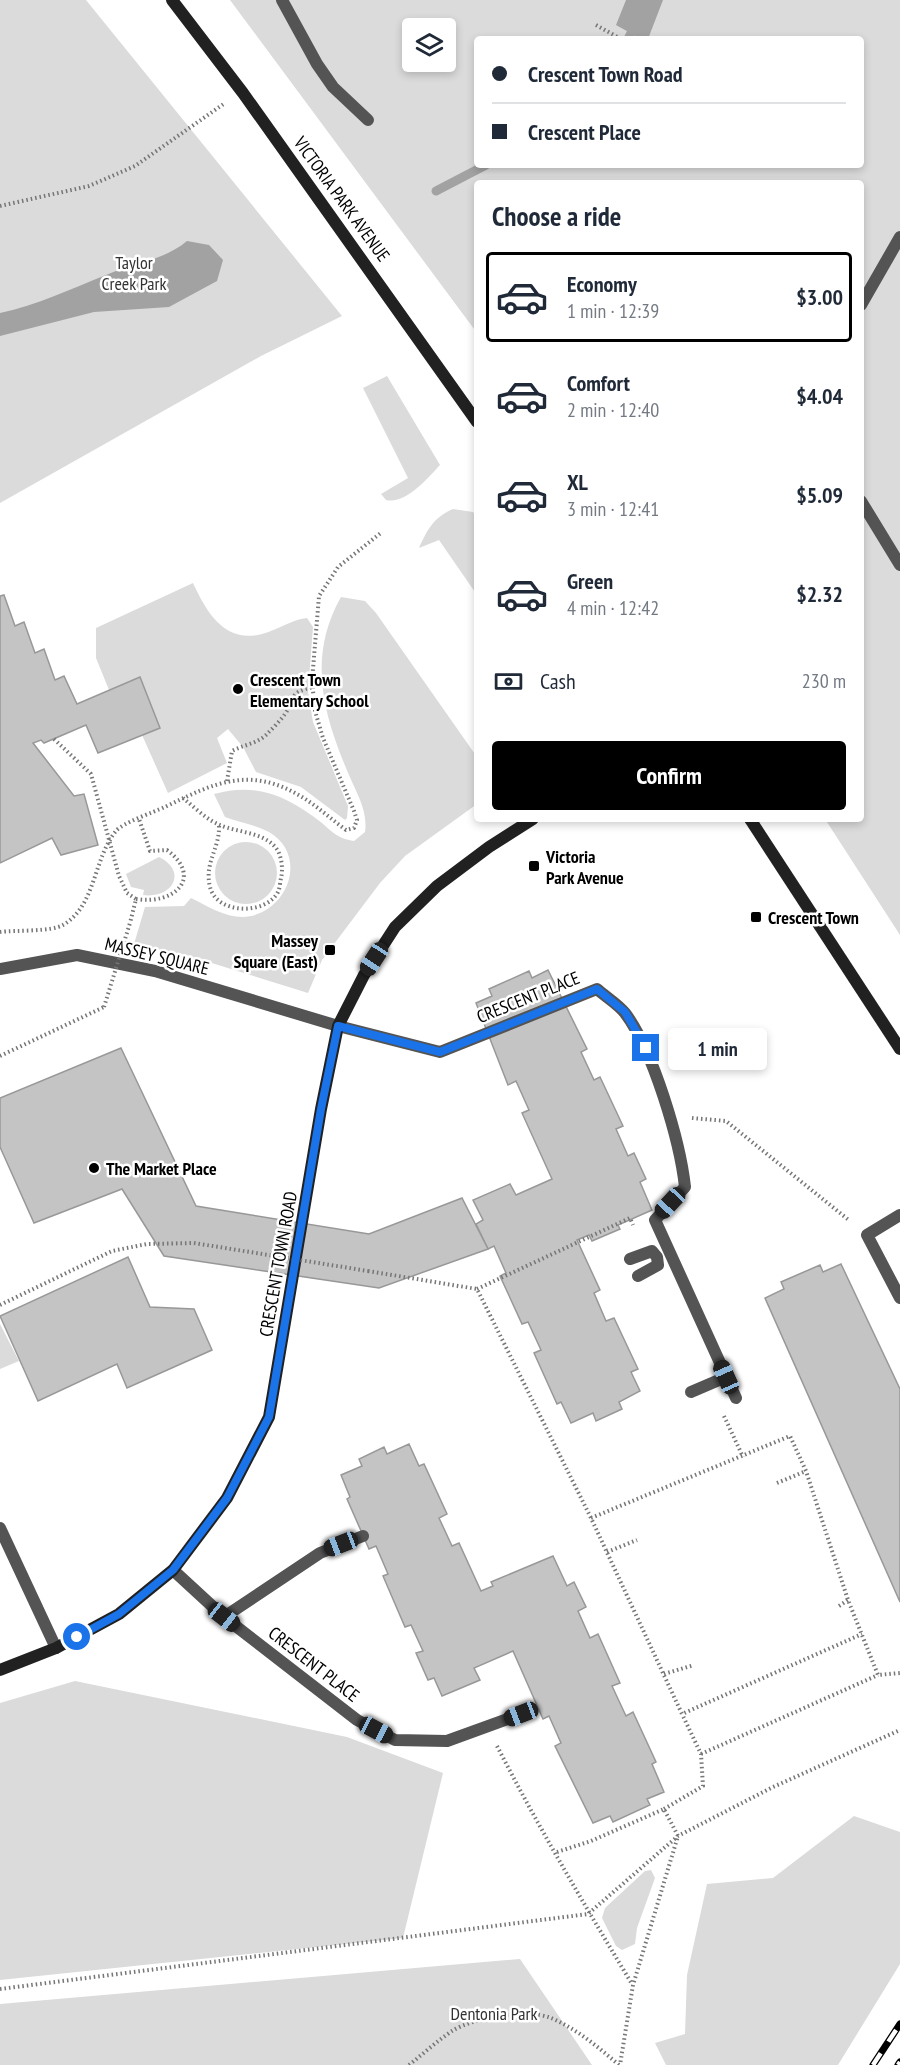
<!DOCTYPE html>
<meta charset="utf-8">
<style>
body{margin:0;font-family:"PT Sans Narrow",sans-serif;background:#f6f6f7;color:#1f2937;height:100vh;display:flex;flex-direction:column;font-size:22px;white-space:nowrap}
*{box-sizing:border-box;margin:0}
p{font-size:20px;color:#747a83}
.icon{flex:none;width:33px;height:33px;fill:none;stroke:currentColor;stroke-width:2;stroke-linecap:round;stroke-linejoin:round}
.map{position:relative;flex:1;overflow:hidden}
.sheet{position:absolute;left:474px;top:180px;width:390px;height:642px;display:flex;flex-direction:column;background:#fff;border-radius:6px;box-shadow:0 3px 9px #0003}
.sheet>*{flex:none}
.banner{position:absolute;left:474px;top:36px;width:390px;height:132px;border-radius:6px;box-shadow:0 3px 9px #0003;display:grid;align-content:center;height:132px;padding:0 18px;background:#fff}
.controls{position:absolute;left:402px;top:18px;display:grid;gap:12px}
.controls a{display:grid;place-items:center;width:54px;height:54px;border-radius:6px;background:#fff;box-shadow:0 3px 9px #0003;font-size:30px}
.end{position:absolute;width:27px;height:27px;margin:-14px;border:8px solid #1a73e8;background:#fff;box-shadow:0 0 0 3px #fff}
.from{border-radius:50%}
.bubble{position:absolute;height:42px;border-radius:6px;background:#fff;box-shadow:0 3px 9px #0003;font-size:20px;font-weight:600;line-height:42px;text-align:center}
.car{position:absolute;width:18px;height:36px;margin:-18px -9px;border-radius:8px;box-shadow:0 0 4px 2px #0007;background:linear-gradient(#222 24%,#8ab4d8 0 40%,#222 0 76%,#8ab4d8 0 86%,#222 0)}
.banner b{display:flex;align-items:center;gap:21px;height:57px;font-size:22px}
.banner b+b{border-top:2px solid #e0e1e3}
.banner i{width:15px;height:15px;background:#1f2937}
ul{padding:0;list-style:none}
li{display:flex;align-items:center;gap:18px;height:90px;margin:0 12px 9px;padding:0 6px;border:3px solid transparent;border-radius:6px}
li div{flex:1}
li b{display:block;font-size:22px}
li em{font-style:normal;font-weight:600}
li.selected{border-color:#000}
li>.icon{width:54px;height:54px;stroke-width:1.5}
h2{padding:0 18px;font-size:27px;line-height:72px}
.pay{display:flex;align-items:center;gap:15px;height:66px;padding:0 18px;font-size:22px}
.pay p{margin-inline-start:auto}
.action{display:flex;gap:12px;margin-top:auto;padding:12px 18px}
.action a{flex:1;height:69px;border-radius:6px;background:#000;color:#fff;font-size:24px;font-weight:600;line-height:69px;text-align:center}
.map>svg:first-child{display:block}
.green{fill:#dbdbdb;fill-rule:evenodd}
.water{fill:#a2a2a2}
.lines{fill:none;stroke-linecap:round;stroke-linejoin:round}
.stream{stroke:#a2a2a2;stroke-width:9}
.building{fill:#c4c4c4;stroke:#989898;stroke-width:1.5}
.path{stroke:#767676;stroke-width:4;stroke-dasharray:1.5 3;stroke-linecap:butt}
.lane{stroke:#545454;stroke-width:12}
.secondary{stroke:#212121;stroke-width:12}
.rail-casing{stroke:#000;stroke-width:7}
.rail{stroke:#fff;stroke-width:4.5;stroke-dasharray:14;stroke-linecap:butt}
.path-bridge{stroke:#767676;stroke-width:4;stroke-dasharray:1.5 3;stroke-linecap:butt}
.route{stroke:#1a73e8;stroke-width:8}
.poi-dot{fill:#000;stroke:#fff;stroke-width:2}
.labels{text-anchor:middle;dominant-baseline:central;stroke-width:5;stroke-linejoin:round;paint-order:stroke}
.street-label{font-size:18px;fill:#000;stroke:#fff}
.park-label{font-size:18px;fill:#323232;stroke:#fff}
.poi-label{font-size:18px;font-weight:bold;fill:#000;stroke:#fff;text-anchor:start}
</style>
<div class="map">
<svg width="900" height="2065" viewBox="0 0 900 2065">
<rect width="100%" height="100%" fill="#fff"/>
<g class="green">
<path d="M0,0h86l256,316 -81,40 -261,147z"/>
<path d="M230,0h670v935l-75,-116h36v-636h-384v150zM412,28h34v34h-34zM477,39h384v126h-384z"/>
<path d="M387,376l53,89c-12,13 -35,40 -54,35l-5,-6 27,-16 -45,-90z"/>
<path d="M453,509l20,3 4,6v77l-38,-55 -20,8c8,-18 15,-31 34,-39z"/>
<path d="M193,583c13,28 31,61 69,51 16,-4 28,-14 45,-16l6,9 -5,65 5,30 35,84 -1,12 -2,2 -44,-33 -45,-15 -13,-25 -15,-18 -11,9 10,25 -59,30 -26,-58 18,-7 -20,-51 -31,13 -13,-32v-30z"/>
<path d="M341,597l24,4 11,12 101,144v47l-72,52 -25,27 -58,77 -14,33 -122,-38 -52,-11 11,-37 39,-1 7,-8c16,8 33,19 52,19 44,-2 67,-61 26,-85 -13,-7 -31,-10 -44,-15l-11,-23c43,-12 73,2 108,29 11,10 17,16 32,18l11,-9c3,-21 -8,-38 -16,-57 -26,-60 -42,-118 -8,-178z"/>
<circle cx="246" cy="873" r="31"/>
<path d="M159,857c29,14 14,42 -16,38l1,-5 -13,-3 -5,-13z"/>
<path d="M0,1324l19,37 -19,8z"/>
<path d="M75,1681l272,56 96,36 -40,165 -403,42v-277z"/>
<path d="M854,1816l46,16v132l-62,101h-172l-11,-22 30,-9 2,-59 20,-91 66,-6z"/>
<path d="M651,1870l4,8 -18,50 -2,16 -13,6 -6,-4 -14,-28 3,-10 40,-37z"/>
<path d="M520,1959l72,106h-592v-61z"/>
</g>
<g class="water">
<path d="M626,0h37l-15,39h-7l-25,-14z"/>
<path d="M187,241l22,4 14,15 -6,21 -48,26 -75,5 -94,24v-23c37,-8 71,-24 106,-38 27,-12 57,-14 81,-34z"/>
</g>
<g class="lines">
<g class="stream">
<path d="M628,39l7,-14"/>
<path d="M436,191l50,-26"/>
</g>
</g>
<g class="building">
<path d="M4,595l11,31 9,-4 11,31 9,-4 11,31 9,-4 13,28 63,-27 20,51 -62,25 -12,-28 -42,18 -3,-3 -8,3 41,53 10,-2 14,51 -37,10 -9,-17 -52,25v-267z"/>
<path d="M548,970l39,79 -6,3 13,28 6,-3 23,49 -7,3 12,27 6,-3 12,26 -6,3 12,28 -34,15 2,4 -28,12 -3,-6 -12,5 23,50 -6,3 12,28 8,-3 24,51 -7,3 9,19 -21,11 3,7 -26,12 -3,-8 -22,10 -10,-21 -4,2 -23,-51 7,-3 -13,-28 -6,2 -22,-48 6,-3 -12,-27 -6,3 -12,-25 7,-4 -10,-20 37,-16 6,11 36,-16 -30,-66 7,-3 -13,-29 -8,4 -32,-82 16,-7 -3,-7 40,-18 3,7z"/>
<path d="M121,1048l75,158 173,28 93,-36 26,51 -109,39 -215,-32 -42,-67 -88,34 -34,-76v-49z"/>
<path d="M128,1257l22,50 44,2 18,41 -85,38 -10,-24 -79,37 -38,-85z"/>
<path d="M841,1264l59,125v213l-135,-304 19,-9 -3,-7 39,-17 3,7z"/>
<path d="M409,1444l10,22 5,-2 23,50 -8,4 13,28 7,-3 22,48 12,-5 -2,-4 62,-26 14,30 7,-4 12,25 -8,4 12,27 8,-4 22,49 -8,3 14,30 7,-4 23,50 -4,2 12,28 -17,7 3,6 -37,17 -3,-6 -17,7 -38,-77 6,-3 -12,-27 -6,3 -30,-68 -39,17 6,12 -38,16 -8,-18 -6,2 -12,-27 7,-2 -12,-26 -6,2 -22,-51 5,-2 -12,-28 -7,3 -22,-50 3,-2 -9,-22 21,-9 -3,-7 25,-12 3,7z"/>
</g>
<g class="lines">
<g class="path">
<path d="M596,25l25,14"/>
<path d="M0,206l89,-20 46,-20 90,-63"/>
<path d="M54,739l37,35 28,102 8,17 9,6 -6,24"/>
<path d="M227,781l5,-30c11,-6 24,-7 34,-16 6,-6 14,-14 19,-21 12,-18 3,-21 28,-27"/>
<path d="M183,798c11,9 24,22 37,27 18,8 47,7 58,26 4,8 5,19 3,27 -1,4 -1,10 -3,14 -12,23 -61,23 -68,-5 -6,-25 10,-38 9,-62"/>
<path d="M136,899c38,6 68,-21 31,-49l-17,1 -11,-32"/>
<path d="M0,932c15,-2 51,0 63,-7 33,-19 30,-66 53,-94 6,-8 38,-19 49,-24 49,-24 85,-42 137,-10 15,9 29,22 44,33l8,-2 3,-8 -3,-9 -31,-73 -8,-27 -3,-30 7,-85 19,-29 44,-35"/>
<path d="M0,1056l104,-49"/>
<path d="M692,1118l34,3 124,100"/>
<path d="M368,1271l109,18 114,229 91,196 180,-80"/>
<path d="M477,1289l153,-71 3,7"/>
<path d="M0,1305l112,-54 35,-7 47,-1"/>
<path d="M724,1416l19,41"/>
<path d="M777,1483l29,-12"/>
<path d="M591,1518l199,-82 16,35 42,129 30,75 22,-2"/>
<path d="M607,1552l30,-12"/>
<path d="M839,1606l9,-6"/>
<path d="M664,1674l30,-9"/>
<path d="M497,1746c42,82 88,160 135,238"/>
<path d="M701,1754l177,-79"/>
<path d="M664,1809l39,-23 -2,-32 -19,-40"/>
<path d="M557,1852l34,-11 73,-32 14,27 -45,149 -13,80"/>
<path d="M0,1989l588,-75 90,-78 95,-49 127,-57"/>
<path d="M409,2065c14,-11 28,-24 43,-34 23,-14 74,-23 99,-13 26,11 47,29 68,47"/>
</g>
<g class="lane">
<path d="M282,0l35,64 16,23 35,33"/>
<path d="M861,305l39,-68"/>
<path d="M861,501l39,64"/>
<path d="M0,969l77,-14 78,16 183,55 102,26 157,-63c9,8 21,15 28,24 28,37 55,128 60,174l-30,33 81,178"/>
<path d="M900,1215l-33,20 33,63"/>
<path d="M630,1259l22,-8 5,6 1,8 -20,11"/>
<path d="M691,1392l35,-15"/>
<path d="M0,1528l56,120"/>
<path d="M173,1570l51,47 133,103 38,20 52,1 74,-27"/>
<path d="M224,1617l96,-64 43,-17"/>
</g>
<g class="secondary">
<path d="M172,0l71,93 234,329"/>
<path d="M750,819l150,230"/>
<path d="M0,1670l56,-22 63,-34 54,-44 54,-72 42,-81 52,-308 17,-83 26,-51 31,-48 42,-41 52,-39 44,-28"/>
</g>
<defs>
<g id="rail">
<path d="M873,2065l27,-41"/>
<path d="M898,2065l2,-3"/>
</g>
</defs>
<use href="#rail" class="rail-casing"/>
<use href="#rail" class="rail"/>
<g class="path-bridge">
<path d="M104,1007l26,-84"/>
<path d="M194,1243l174,28"/>
</g>
</g>
<g class="lines">
<path class="route" d="M77,1637l42,-23 54,-44 54,-72 42,-81 52,-308 17,-83 102,26 157,-63 28,23 21,36"/>
</g>
<g class="poi-dot">
<circle cx="238" cy="689" r="6"/>
<rect x="528" y="860" width="12" height="12" rx="3"/>
<rect x="750" y="911" width="12" height="12" rx="3"/>
<rect x="324" y="944" width="12" height="12" rx="3"/>
<circle cx="94" cy="1168" r="6"/>
</g>
<g class="labels">
<g class="street-label">
<text transform="translate(342 199) rotate(54)">VICTORIA PARK AVENUE</text>
<text transform="translate(157 956) rotate(14)">MASSEY SQUARE</text>
<text transform="translate(528 997) rotate(-22)">CRESCENT PLACE</text>
<text transform="translate(278 1264) rotate(-80)">CRESCENT TOWN ROAD</text>
<text transform="translate(314 1664) rotate(38)">CRESCENT PLACE</text>
</g>
<g class="park-label">
<text x="134" y="262">Taylor<tspan x="134" dy="21">Creek Park</tspan></text>
<text x="494" y="2013">Dentonia Park</text>
</g>
<g class="poi-label">
<text x="250" y="679">Crescent Town<tspan x="250" dy="21">Elementary School</tspan></text>
<text x="546" y="856">Victoria<tspan x="546" dy="21">Park Avenue</tspan></text>
<text x="768" y="917">Crescent Town</text>
<text x="318" y="940" text-anchor="end">Massey<tspan x="318" dy="21">Square (East)</tspan></text>
<text x="106" y="1168">The Market Place</text>
</g>
</g>
</svg>
<div class="controls">
<a><svg class="icon" aria-label="layers" viewBox="0 0 24 24"><path d="M12 4l9 5-9 5-9-5zM3 14l9 5 9-5"/></svg></a>
</div>
<i class="end from" style="left:77px;top:1637px"></i>
<i class="end" style="left:646px;top:1048px"></i>
<div class="bubble" style="left:668px;top:1028px;width:99px">1 min</div>
<i class="car" style="left:374px;top:959px;rotate:213deg"></i>
<i class="car" style="left:670px;top:1203px;rotate:223deg"></i>
<i class="car" style="left:726px;top:1377px;rotate:336deg"></i>
<i class="car" style="left:341px;top:1544px;rotate:249deg"></i>
<i class="car" style="left:224px;top:1617px;rotate:128deg"></i>
<i class="car" style="left:521px;top:1714px;rotate:249deg"></i>
<i class="car" style="left:376px;top:1730px;rotate:118deg"></i>
<div class="banner">
<b><i class="from"></i>Crescent Town Road</b>
<b><i></i>Crescent Place</b>
</div>
<section class="sheet">
<h2>Choose a ride</h2>
<ul>
<li class="selected"><svg class="icon" aria-label="car" viewBox="0 0 24 24"><path d="M5 17H2v-5l4-1 3-4h7l3 4 3 1v5h-3M9 17h6M6 11h13"/><circle cx="7" cy="17" r="2"/><circle cx="17" cy="17" r="2"/></svg><div><b>Economy</b><p>1 min · 12:39</p></div><em>$3.00</em></li>
<li><svg class="icon" aria-label="car" viewBox="0 0 24 24"><path d="M5 17H2v-5l4-1 3-4h7l3 4 3 1v5h-3M9 17h6M6 11h13"/><circle cx="7" cy="17" r="2"/><circle cx="17" cy="17" r="2"/></svg><div><b>Comfort</b><p>2 min · 12:40</p></div><em>$4.04</em></li>
<li><svg class="icon" aria-label="car" viewBox="0 0 24 24"><path d="M5 17H2v-5l4-1 3-4h7l3 4 3 1v5h-3M9 17h6M6 11h13"/><circle cx="7" cy="17" r="2"/><circle cx="17" cy="17" r="2"/></svg><div><b>XL</b><p>3 min · 12:41</p></div><em>$5.09</em></li>
<li><svg class="icon" aria-label="car" viewBox="0 0 24 24"><path d="M5 17H2v-5l4-1 3-4h7l3 4 3 1v5h-3M9 17h6M6 11h13"/><circle cx="7" cy="17" r="2"/><circle cx="17" cy="17" r="2"/></svg><div><b>Green</b><p>4 min · 12:42</p></div><em>$2.32</em></li>
</ul>
<div class="pay"><svg class="icon" aria-label="cash" viewBox="0 0 24 24"><path d="M3 7h18v10H3z"/><circle cx="12" cy="12" r="2"/></svg>Cash<p>230 m</p></div>
<div class="action"><a>Confirm</a></div>
</section>
</div>
